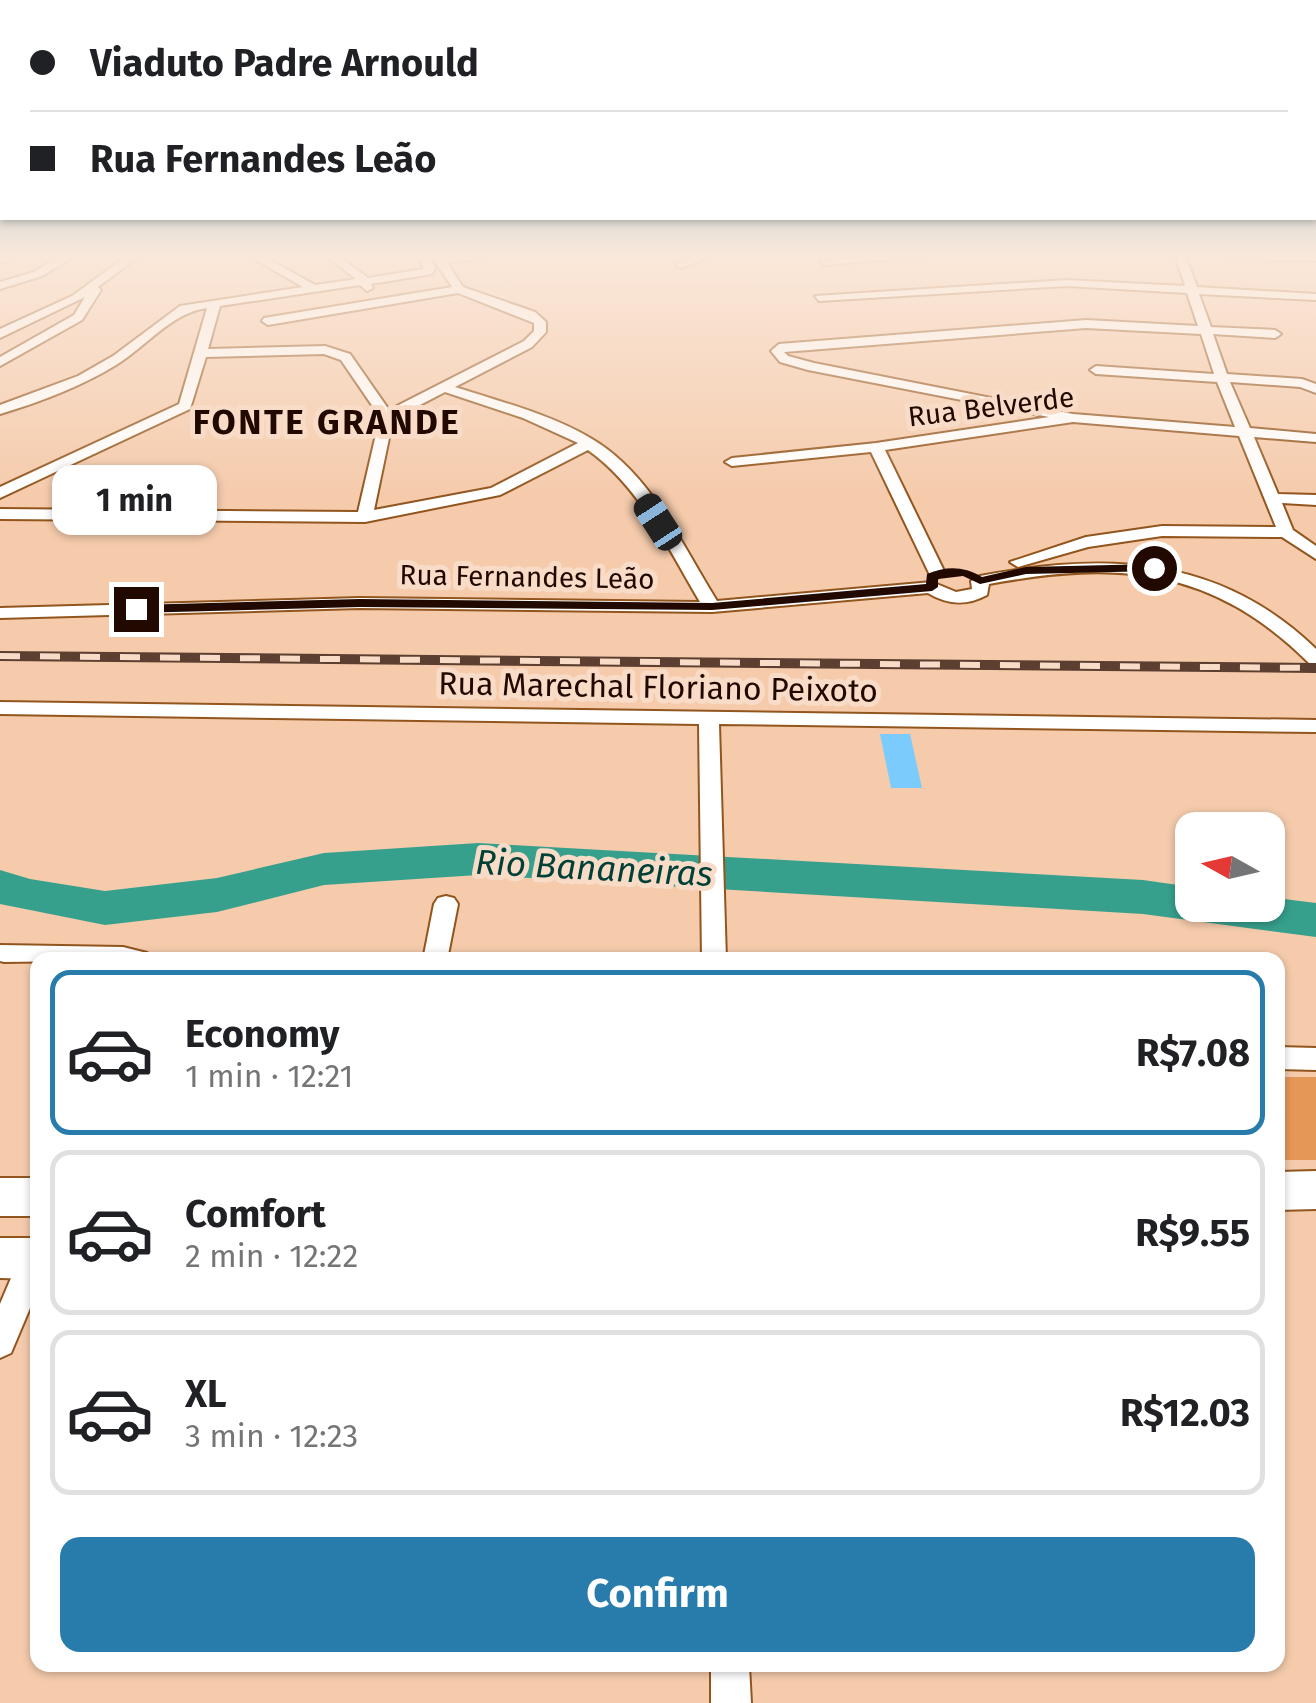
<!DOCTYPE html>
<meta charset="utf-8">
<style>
body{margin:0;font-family:"Fira Sans",sans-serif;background:#f6f6f6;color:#202124;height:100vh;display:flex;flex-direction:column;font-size:38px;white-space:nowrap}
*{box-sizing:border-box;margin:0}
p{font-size:32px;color:#757577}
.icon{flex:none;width:55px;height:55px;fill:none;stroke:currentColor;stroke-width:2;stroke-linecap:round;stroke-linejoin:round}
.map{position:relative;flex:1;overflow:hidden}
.sheet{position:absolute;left:30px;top:952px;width:1255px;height:720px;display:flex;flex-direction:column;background:#fff;border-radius:20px;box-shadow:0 2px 8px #0004}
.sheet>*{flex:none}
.top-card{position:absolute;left:0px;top:0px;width:1318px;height:220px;box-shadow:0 2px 8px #0004;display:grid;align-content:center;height:220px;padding:0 30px;background:#fff}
.needle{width:65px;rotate:278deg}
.controls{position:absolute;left:1175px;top:812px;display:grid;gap:20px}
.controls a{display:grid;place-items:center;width:110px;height:110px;border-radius:20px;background:#fff;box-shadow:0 2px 8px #0004;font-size:50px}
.end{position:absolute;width:45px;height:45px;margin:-22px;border:12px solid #210900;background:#fff;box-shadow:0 0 0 5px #fff}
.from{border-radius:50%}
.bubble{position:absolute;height:70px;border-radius:20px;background:#fff;box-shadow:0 2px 8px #0004;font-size:32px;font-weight:700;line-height:70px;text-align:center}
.car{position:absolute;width:30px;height:60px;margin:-30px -15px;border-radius:12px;box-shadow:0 0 8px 2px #0007;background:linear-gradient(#222 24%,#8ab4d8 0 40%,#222 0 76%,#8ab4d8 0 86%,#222 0)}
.top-card b{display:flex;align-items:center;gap:35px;height:95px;font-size:38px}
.top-card b+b{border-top:2px solid #e0e0e0}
.top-card i{width:25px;height:25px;background:#202124}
ul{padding:18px 0 0;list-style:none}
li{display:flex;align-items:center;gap:30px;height:165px;margin:0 20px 15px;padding:0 10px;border:5px solid #e0e0e0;border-radius:20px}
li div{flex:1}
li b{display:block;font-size:38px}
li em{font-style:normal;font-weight:700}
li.current{border-color:#287cac}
li>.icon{width:90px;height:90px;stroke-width:1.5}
.button{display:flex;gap:20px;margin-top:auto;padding:20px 30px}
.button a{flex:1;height:115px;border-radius:20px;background:#287cac;color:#fff;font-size:40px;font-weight:700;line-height:115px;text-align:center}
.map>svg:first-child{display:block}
.green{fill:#e59758}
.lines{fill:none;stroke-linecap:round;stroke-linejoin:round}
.river{fill:#37a08d;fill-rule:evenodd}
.building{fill:#7ccbfd}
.street-casing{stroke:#92551d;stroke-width:4}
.secondary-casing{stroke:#92551d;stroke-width:4}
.street{fill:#fff;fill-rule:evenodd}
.secondary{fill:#fff;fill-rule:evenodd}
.rail-casing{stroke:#5c3f30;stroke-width:10}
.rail{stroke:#f8dcc7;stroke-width:6;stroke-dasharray:20;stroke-linecap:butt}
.route{fill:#210900}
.labels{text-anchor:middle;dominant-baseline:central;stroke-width:10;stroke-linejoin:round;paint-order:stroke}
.far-street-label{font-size:28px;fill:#210900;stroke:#f8dcc7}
.street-label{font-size:32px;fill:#210900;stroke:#f8dcc7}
.far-district-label{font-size:35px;font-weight:bold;letter-spacing:2.5px;fill:#210900;stroke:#f8dcc7}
.water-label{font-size:35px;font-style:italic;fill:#004036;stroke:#f8dcc7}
</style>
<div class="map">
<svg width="1316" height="1703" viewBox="0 0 1316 1703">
<rect width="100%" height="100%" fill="#f5cbac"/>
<rect class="green" x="1278" y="1077" width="38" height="83"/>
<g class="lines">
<path class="river" d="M478,843l665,37 49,7v18h76v-8l48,6v34l-173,-23 -665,-39 -154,10 -107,27 -112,13 -105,-21v-34l30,9 75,12 112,-13 107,-25z"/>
</g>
<path class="building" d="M880,734h30l12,54h-31z"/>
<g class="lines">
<defs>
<g id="street">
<path d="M18,255l-1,2 -17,6v-7z"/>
<path d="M62,255h14l-34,21 -42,13v-7l34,-10z"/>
<path d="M128,255h13l-43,32 3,3 -19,30 -82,46v-9l74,-42 11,-18 -85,41v-9l72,-33z"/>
<path d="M247,255h14l54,30 41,-6 -31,-24h12l31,23 56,-9 -6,-14h11l6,13 -3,6 -61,10 2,4 -6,3 -7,-6 -140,21 -12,43 117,-3 25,8 39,56 135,-69 10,-10v-8l-76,-30 -190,32 -6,-4 2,-3 188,-31 -21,-32h70l-54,8 16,24 72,25 11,10v10l-14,15 -77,40c46,15 95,27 137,52 59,35 90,106 125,162l215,-19 24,10 16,-3 -1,-8 9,-5c126,-24 239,-21 336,73v16l-7,-2c-97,-96 -190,-103 -320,-79l-2,11c-20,11 -39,10 -59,-2l-216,19 -352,-4 -360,10v-10l360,-10 340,4c-32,-54 -60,-115 -112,-152l-88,45 -135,27 -365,-3v-10l358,3 22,-95 -39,-57 -17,-6 -118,3 -16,52 -190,89v-11l179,-83 28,-96c-36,5 -60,38 -91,57 -36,22 -76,37 -116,49v-9l78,-29 35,-20 67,-50 123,-19zM445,392l78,26 55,25 -87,45 -117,22 19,-91z"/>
<path d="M698,255h17l-34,13 -5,-3z"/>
<path d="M877,255h63l-116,10 -5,-3z"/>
<path d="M1175,255h10l12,32 119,7v6l-117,-6 12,33 64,3 6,4 -6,4 -62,-4 14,40 75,5 14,5v9l-16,-6 -70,-5 20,46 66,6v8l-62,-5 24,57 38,1v10l-34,-2 11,27 23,16v13l-34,-22 -120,-1 -74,11 -70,20 -8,-5 76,-25 76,-11 114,1 -37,-91 -166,-14 -188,28 60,123 -8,5 -8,-5 -58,-121 -139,14 -7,-4 7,-4 144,-15 173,-26 -241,-47 -28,-8 -9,-11 8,-7 307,-24 112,6 -11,-33 -120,-7 -248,15 -4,-5 252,-16 118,6zM1086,328l115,6 13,40 -118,-8 -6,4 6,4 121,8 18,45 -162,-13 -259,-51 -26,-7 -4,-4z"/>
<path d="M1221,255h95v6l-90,-3z"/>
<path d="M0,702l1316,18v12l-597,-8 7,236h-24l-3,-236 -699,-10z"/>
<path d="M446,896l8,2 4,6 -11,56h-24l11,-56 4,-6z"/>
<path d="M0,945l123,2 24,6 3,7 -146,2 -4,-1z"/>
<path d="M1278,1047l38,1v22l-38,-1z"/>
<path d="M37,1239l1,50 -27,64 -11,5v-54l26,-61z"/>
<path d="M711,1665h38l2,38h-40z"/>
</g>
<g id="secondary">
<path d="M1316,1171v38l-38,1v-38z"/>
<rect x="0" y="1178" width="38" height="38"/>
<path d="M0,1238h38v41l-38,-1z"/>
</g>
</defs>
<use href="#street" class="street-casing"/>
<use href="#secondary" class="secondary-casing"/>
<use href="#street" class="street"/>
<use href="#secondary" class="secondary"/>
<defs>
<path id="rail" d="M0,656l1316,12"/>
</defs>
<use href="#rail" class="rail-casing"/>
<use href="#rail" class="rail"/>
</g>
<linearGradient id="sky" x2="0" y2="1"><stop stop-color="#61acc4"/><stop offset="0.52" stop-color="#fae8da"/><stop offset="1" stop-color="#fae8da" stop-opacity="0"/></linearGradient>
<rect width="1316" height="494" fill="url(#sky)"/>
<path class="route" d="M1154,564l4,7 -132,3 -46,10 -17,-8 -25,3v8l-6,4 -220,19 -352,-3 -224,6 -6,-4 6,-4 224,-6 352,4 214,-19 1,-10c20,-8 36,-8 55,3l44,-10z"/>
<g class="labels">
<g class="far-street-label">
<text transform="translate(991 407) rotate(-7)">Rua Belverde</text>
<text transform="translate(527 577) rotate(1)">Rua Fernandes Leão</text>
</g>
<g class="street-label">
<text transform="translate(658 687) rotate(1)">Rua Marechal Floriano Peixoto</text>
</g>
<g class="far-district-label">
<text x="327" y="422">FONTE GRANDE</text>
</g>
<g class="water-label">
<text transform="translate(594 868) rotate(3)">Rio Bananeiras</text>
</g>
</g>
</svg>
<div class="controls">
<a><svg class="needle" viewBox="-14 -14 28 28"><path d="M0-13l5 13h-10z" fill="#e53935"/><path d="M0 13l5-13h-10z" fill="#757577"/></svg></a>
</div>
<i class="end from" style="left:1154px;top:568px"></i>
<i class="end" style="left:136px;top:609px"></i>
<div class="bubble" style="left:52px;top:465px;width:165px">1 min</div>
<i class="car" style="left:658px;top:522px;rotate:327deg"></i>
<div class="top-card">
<b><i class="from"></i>Viaduto Padre Arnould</b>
<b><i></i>Rua Fernandes Leão</b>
</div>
<section class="sheet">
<ul>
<li class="current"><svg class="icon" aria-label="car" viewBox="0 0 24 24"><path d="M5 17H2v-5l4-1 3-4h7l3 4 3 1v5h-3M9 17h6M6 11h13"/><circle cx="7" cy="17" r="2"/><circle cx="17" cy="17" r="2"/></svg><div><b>Economy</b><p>1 min · 12:21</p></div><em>R$7.08</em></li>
<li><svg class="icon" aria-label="car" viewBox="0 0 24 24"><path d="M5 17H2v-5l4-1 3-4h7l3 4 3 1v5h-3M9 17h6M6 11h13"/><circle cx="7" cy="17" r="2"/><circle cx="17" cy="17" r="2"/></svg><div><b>Comfort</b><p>2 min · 12:22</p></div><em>R$9.55</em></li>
<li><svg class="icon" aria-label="car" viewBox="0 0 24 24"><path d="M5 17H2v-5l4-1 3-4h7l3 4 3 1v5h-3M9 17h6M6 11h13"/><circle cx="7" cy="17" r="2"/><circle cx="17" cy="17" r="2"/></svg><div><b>XL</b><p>3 min · 12:23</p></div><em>R$12.03</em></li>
</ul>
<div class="button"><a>Confirm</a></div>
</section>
</div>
